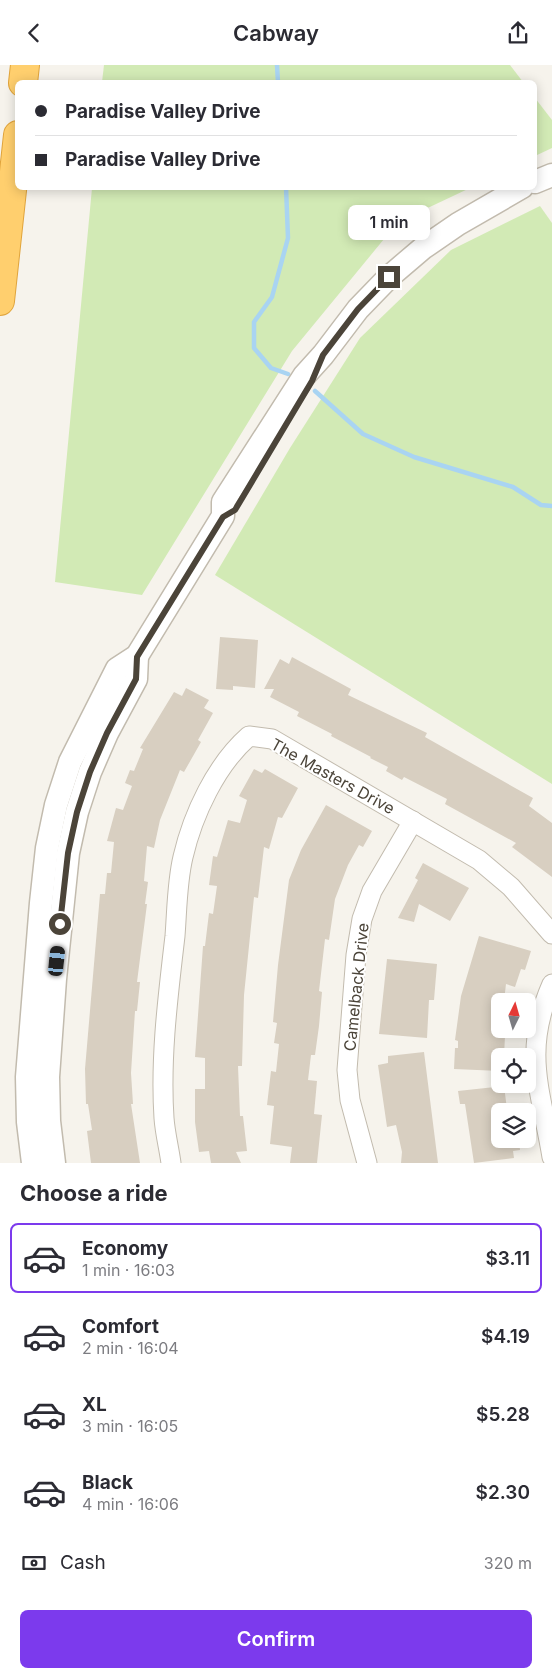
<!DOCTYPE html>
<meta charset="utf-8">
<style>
body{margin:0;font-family:Inter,sans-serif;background:#f2f2f3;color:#2b2b33;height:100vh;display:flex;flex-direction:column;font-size:19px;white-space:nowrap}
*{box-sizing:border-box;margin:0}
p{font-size:16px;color:#7c7c81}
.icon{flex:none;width:28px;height:28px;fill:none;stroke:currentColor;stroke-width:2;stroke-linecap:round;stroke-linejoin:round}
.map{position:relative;height:1098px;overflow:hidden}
.side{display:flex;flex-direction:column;background:#fff;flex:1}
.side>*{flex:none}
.banner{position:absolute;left:15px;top:15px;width:522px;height:110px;border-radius:8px;box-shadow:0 2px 12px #0003;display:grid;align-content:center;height:110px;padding:0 20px;background:#fff}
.needle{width:32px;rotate:5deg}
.fabs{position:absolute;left:491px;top:928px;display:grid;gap:10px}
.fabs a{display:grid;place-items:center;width:45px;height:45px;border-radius:8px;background:#fff;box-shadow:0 2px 12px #0003;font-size:25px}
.end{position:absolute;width:22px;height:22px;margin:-11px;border:6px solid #4b4439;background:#fff;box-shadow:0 0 0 2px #fff}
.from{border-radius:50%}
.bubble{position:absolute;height:35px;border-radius:8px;background:#fff;box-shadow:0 2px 12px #0003;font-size:16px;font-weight:600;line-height:35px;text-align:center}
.car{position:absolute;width:15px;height:30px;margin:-15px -8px;border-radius:6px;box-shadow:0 0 4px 1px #0007;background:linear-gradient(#222 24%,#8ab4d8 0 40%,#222 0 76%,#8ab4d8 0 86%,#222 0)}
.banner b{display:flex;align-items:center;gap:18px;height:48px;font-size:19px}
.banner b+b{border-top:1px solid #e1e1e2}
.banner i{width:12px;height:12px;background:#2b2b33}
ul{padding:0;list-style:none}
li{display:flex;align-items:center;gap:15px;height:70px;margin:0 10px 8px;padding:0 10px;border:2px solid transparent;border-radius:8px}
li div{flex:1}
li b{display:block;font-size:19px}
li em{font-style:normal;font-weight:600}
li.current{border-color:#7c3aed}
li>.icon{width:45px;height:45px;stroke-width:1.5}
h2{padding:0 20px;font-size:22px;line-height:60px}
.pay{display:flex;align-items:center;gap:12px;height:55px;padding:0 20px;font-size:19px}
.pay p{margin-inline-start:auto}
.primary-button{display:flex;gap:10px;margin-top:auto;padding:10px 20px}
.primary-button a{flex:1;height:58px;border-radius:8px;background:#7c3aed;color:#fff;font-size:20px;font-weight:600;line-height:58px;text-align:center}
header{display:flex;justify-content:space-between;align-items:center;height:65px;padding:0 20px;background:#fff;font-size:22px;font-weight:600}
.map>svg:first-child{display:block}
.green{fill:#d2eab5}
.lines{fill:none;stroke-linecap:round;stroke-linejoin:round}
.stream{stroke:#a9d4f2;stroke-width:4.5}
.building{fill:#d8cfc1}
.minor-casing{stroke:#c2bbae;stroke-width:21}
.tertiary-casing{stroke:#c2bbae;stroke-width:25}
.motorway-casing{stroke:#e0a43c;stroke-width:30}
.minor{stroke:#fff;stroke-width:19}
.tertiary{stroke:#fff;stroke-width:22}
.motorway{stroke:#ffcf6e;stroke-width:28}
.route{stroke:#4b4439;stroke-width:6}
.labels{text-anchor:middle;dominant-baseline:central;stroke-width:4;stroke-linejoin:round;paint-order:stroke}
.street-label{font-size:16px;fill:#4b4439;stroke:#fff}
</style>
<header><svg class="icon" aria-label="back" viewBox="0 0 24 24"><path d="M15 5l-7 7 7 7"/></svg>Cabway<svg class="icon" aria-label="share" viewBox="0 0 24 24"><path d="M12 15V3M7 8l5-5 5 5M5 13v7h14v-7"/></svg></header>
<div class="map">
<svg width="552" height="1098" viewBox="0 0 552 1098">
<rect width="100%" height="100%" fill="#f6f3ec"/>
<g class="green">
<path d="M104,0h406l13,17h-421z"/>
<path d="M535,33l17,22v28l-17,8z"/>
<path d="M92,123h378l-72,34 -106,129 -150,244 -87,-13z"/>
<path d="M540,141l12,17v561l-337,-209 75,-127 70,-110 91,-88z"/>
</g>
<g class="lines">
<g class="stream">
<path d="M277,0l1,18"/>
<path d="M286,122l2,51 -16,59 -18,25v26l17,20 17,6"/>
<path d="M315,326l48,43 51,23 99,30 28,18 11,1"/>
</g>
</g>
<g class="building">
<path d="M220,572l38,3 -3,48 -22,-2v4l-17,-1z"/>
<path d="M292,592l59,32 -3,6 79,38 -2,4 108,61 -4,8 23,17v54l-40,-30 4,-4 -71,-39 2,-5 -43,-22 -2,3 -16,-9 2,-4 -18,-9 1,-1 -40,-21 1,-2 -35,-18 2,-4 -29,-15 4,-8h-10l16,-30 9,5z"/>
<path d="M186,623l23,12 -5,8 9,5 -15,27 3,2 -17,30 -4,-2 -20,50 -6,28 -7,-2 -3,35 4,1 -3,22h2l-10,78h3l-3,29h-2l-4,62 2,31h-2l9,59h-49l-4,-32 5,-1 -4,-26h-2l-1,-35 15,-175h5l2,-21h4l3,-31 -7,-1 9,-33 7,2 9,-24 -7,-3 5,-13 4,1 9,-22 -3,-1 34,-56 8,4z"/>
<path d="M254,704l8,4 3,-4 33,19 -16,30 -4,-1 -9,32 -5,-2 -6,51 -4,-1 -10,98 -2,71h-4l2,50h3l4,35 -11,1 5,11h-30l-2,-12 -10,1 -4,-30v-33h10v-31l-10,-1 8,-111h2l4,-33 4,1 4,-28 -8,-1 4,-29 4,1 11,-37 12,3 7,-23 -8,-4z"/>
<path d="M326,740l46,26 -9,16 -4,-2 -11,20 -13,34 -6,41 -4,-1 -6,52 3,1 -3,34 -4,29h-4l-3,25 9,1 -3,33 8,1 -5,48h-27l2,-16 -22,-3 4,-38 -7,-1 4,-34 5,1 3,-28 -5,-1 3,-20 -4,-1 5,-57 11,-85 12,-30z"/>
<path d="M423,798l46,25 -19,33 -31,-17 -5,18 -16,-4 20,-38 -3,-2z"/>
<path d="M479,871l52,15 -6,19 -4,-1 -6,18 -9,-3 -2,17h-4v35h5l-1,20h-4v15l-46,-2 1,-21h3v-7l-3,-1 6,-44z"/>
<path d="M387,894l50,5 -3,36h-5l-2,38 -48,-4z"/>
<path d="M424,987l14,111h-37l1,-11 -6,-27 -9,2 -9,-62 10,-2v-7z"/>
<path d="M504,1021l3,23 -7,1v29h19l1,11 -7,1 1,7 -40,5 -9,-59h-5l-2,-13z"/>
</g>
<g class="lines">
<defs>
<g id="minor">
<path d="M552,919c-30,68 -11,106 0,173"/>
<path d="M171,1098c-2,-15 -6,-30 -7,-45 -4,-60 4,-122 11,-182 2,-26 2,-54 8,-79 10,-43 33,-92 66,-121l23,3 207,121 32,27 41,47"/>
<path d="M367,1098l-17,-63 -3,-30 9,-115 6,-36 10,-28 41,-70"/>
</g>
<g id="tertiary">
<path d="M535,117l17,-7"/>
<path d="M33,1098l-5,-41 -1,-45 14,-174 6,-55 9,-43 14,-43 47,-93 20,-13 86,-140v-14l81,-126 19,-21 35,-46 31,-32 34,-29 35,-24 64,-37"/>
<path d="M54,1098l-5,-42 -1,-44 7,-98 13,-126 9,-41 13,-40 17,-39 29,-54 1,-23"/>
</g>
<g id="motorway">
<path d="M23,18l2,-18"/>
<path d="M0,236l18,-166"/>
</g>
</defs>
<use href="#minor" class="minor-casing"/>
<use href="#tertiary" class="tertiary-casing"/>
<use href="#motorway" class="motorway-casing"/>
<use href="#minor" class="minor"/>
<use href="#tertiary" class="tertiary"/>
<use href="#motorway" class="motorway"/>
</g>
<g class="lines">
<path class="route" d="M60,859l8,-71 9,-41 13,-40 17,-39 29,-54 1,-22 86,-140 12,-7 77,-129 11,-26 35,-46 31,-32"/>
</g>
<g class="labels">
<g class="street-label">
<text transform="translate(333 711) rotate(29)">The Masters Drive</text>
<text transform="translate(356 922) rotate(-84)">Camelback Drive</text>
</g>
</g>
</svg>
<div class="fabs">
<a><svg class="needle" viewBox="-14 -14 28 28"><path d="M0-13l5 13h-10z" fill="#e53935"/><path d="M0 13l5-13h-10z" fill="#7c7c81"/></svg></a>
<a><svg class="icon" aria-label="locate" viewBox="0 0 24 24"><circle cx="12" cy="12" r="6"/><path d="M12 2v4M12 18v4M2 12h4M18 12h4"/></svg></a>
<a><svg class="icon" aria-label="layers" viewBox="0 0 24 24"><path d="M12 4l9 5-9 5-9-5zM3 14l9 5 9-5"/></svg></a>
</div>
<i class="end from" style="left:60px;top:859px"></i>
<i class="end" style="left:389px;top:212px"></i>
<div class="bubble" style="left:348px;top:140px;width:82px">1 min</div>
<i class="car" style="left:57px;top:896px;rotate:6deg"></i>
<div class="banner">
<b><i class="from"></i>Paradise Valley Drive</b>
<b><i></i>Paradise Valley Drive</b>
</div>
</div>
<section class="side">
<h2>Choose a ride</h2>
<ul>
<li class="current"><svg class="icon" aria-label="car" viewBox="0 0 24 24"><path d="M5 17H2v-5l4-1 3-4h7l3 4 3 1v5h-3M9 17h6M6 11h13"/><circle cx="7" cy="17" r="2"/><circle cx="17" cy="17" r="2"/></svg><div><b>Economy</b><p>1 min · 16:03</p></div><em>$3.11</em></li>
<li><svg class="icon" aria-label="car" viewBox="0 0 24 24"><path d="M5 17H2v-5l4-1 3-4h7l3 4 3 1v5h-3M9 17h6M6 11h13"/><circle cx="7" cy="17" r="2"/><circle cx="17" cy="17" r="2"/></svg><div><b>Comfort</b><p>2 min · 16:04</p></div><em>$4.19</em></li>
<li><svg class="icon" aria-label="car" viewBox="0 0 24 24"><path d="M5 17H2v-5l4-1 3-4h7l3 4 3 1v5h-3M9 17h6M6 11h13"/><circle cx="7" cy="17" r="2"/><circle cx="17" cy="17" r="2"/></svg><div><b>XL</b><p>3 min · 16:05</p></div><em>$5.28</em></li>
<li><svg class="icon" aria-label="car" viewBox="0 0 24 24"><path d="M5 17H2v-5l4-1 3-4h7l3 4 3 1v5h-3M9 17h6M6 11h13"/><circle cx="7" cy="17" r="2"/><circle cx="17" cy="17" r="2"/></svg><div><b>Black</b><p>4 min · 16:06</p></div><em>$2.30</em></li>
</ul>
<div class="pay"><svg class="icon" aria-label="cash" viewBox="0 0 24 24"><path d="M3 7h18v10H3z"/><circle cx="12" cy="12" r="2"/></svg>Cash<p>320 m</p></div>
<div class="primary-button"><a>Confirm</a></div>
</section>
